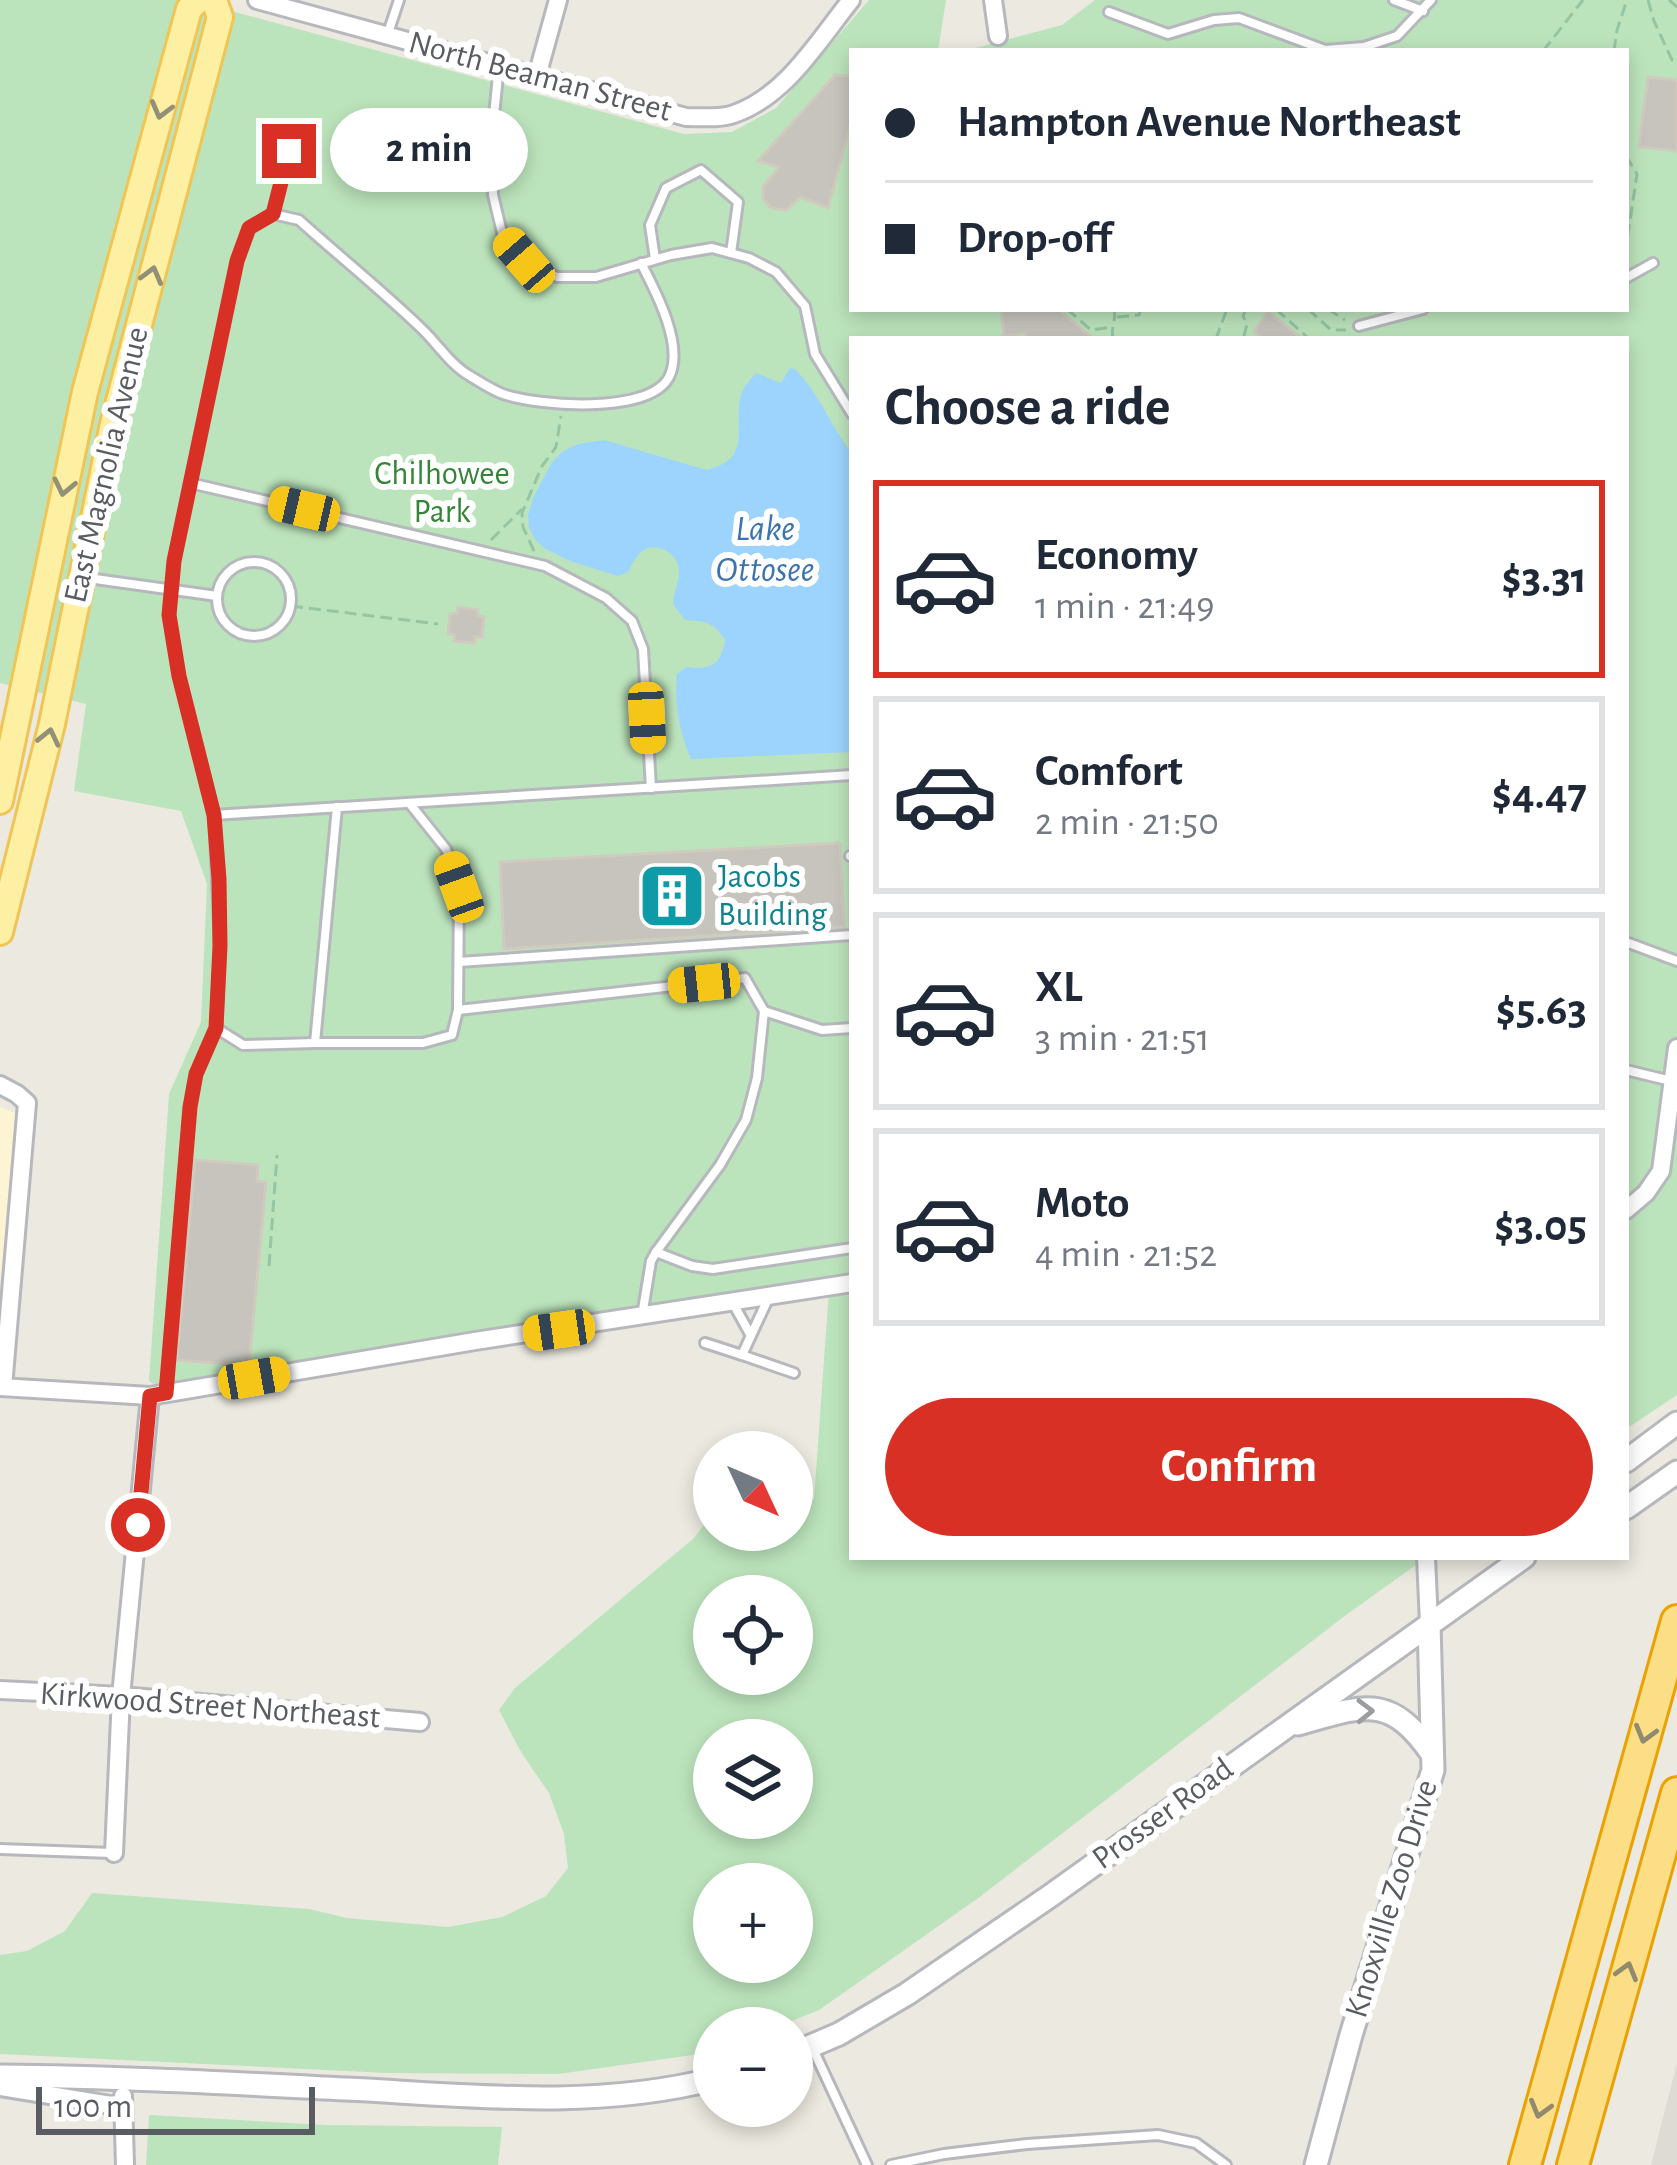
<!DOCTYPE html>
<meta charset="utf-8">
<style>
body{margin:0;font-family:"Alegreya Sans",sans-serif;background:#f2f2f3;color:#1f2937;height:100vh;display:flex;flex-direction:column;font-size:45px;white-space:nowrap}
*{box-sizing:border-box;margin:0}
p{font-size:39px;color:#747a83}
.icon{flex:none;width:66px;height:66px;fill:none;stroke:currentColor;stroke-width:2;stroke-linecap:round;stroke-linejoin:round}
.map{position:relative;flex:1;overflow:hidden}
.panel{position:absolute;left:849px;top:336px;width:780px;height:1224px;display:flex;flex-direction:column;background:#fff;border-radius:0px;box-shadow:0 6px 18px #0003}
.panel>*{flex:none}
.top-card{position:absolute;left:849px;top:48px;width:780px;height:264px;border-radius:0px;box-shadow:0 6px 18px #0003;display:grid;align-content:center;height:264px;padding:0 36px;background:#fff}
.needle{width:78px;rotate:134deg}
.fabs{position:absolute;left:693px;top:1431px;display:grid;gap:24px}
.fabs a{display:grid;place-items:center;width:120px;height:120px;border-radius:50%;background:#fff;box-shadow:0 6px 18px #0003;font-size:60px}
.scale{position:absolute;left:36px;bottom:30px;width:279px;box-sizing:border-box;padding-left:12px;border:6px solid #595c61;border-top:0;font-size:33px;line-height:42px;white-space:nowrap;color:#595c61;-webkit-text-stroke:9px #fff;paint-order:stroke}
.end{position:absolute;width:54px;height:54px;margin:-27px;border:15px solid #d93025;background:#fff;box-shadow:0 0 0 6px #fff}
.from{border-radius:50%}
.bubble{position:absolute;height:84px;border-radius:42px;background:#fff;box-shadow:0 6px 18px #0003;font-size:39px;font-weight:700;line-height:84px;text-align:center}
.car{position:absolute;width:36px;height:72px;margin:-36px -18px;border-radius:15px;box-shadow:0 0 9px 3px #0007;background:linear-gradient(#f5c518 24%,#345 0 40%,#f5c518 0 76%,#345 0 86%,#f5c518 0)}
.top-card b{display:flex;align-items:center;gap:42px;height:114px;font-size:45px}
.top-card b+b{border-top:3px solid #e0e1e3}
.top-card i{width:30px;height:30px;background:#1f2937}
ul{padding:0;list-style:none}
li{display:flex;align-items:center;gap:36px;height:198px;margin:0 24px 18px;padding:0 12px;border:6px solid #e0e1e3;border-radius:0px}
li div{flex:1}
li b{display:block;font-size:45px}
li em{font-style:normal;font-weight:700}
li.on{border-color:#d93025}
li>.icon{width:108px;height:108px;stroke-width:1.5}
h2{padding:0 36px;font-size:54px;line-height:144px}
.action{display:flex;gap:24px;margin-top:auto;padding:24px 36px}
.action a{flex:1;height:138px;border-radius:72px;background:#d93025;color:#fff;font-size:48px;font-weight:700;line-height:138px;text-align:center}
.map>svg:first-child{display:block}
.commercial{fill:#fdf4d3}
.industrial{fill:#dddbd4}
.green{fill:#bce4bc;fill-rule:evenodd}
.water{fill:#9dd4fe}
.building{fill:#c6c4bd;stroke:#d0cbbe;stroke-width:3}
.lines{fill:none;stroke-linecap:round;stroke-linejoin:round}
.service-casing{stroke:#b6b8bd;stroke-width:14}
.minor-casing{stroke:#b6b8bd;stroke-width:22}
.tertiary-casing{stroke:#b6b8bd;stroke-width:27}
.primary-casing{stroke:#f0c555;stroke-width:30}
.motorway-casing{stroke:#eaa101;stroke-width:36}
.path{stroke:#95c5a2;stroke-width:3;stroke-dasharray:12 6;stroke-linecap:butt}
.service{stroke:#fff;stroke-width:8}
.minor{stroke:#fff;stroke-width:16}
.tertiary{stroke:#fff;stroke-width:21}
.primary{stroke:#fef0a2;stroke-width:24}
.motorway{stroke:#fcde87;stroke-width:30}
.oneway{stroke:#939078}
.oneway2{stroke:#9b9da0}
.oneway3{stroke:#928a6e}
.route{stroke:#d93025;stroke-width:15}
.labels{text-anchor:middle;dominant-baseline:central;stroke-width:12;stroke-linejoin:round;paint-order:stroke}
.street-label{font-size:33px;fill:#595c61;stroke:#fff}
.park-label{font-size:33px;fill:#358438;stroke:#fff}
.culture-label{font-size:33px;fill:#0d838f;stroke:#fff;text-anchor:start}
.water-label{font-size:36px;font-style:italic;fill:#3c74af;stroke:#fff}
</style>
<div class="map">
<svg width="1677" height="2165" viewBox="0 0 1677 2165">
<rect width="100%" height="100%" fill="#ece9e0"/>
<path class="commercial" d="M0,1107l18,7 -18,167z"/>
<path class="industrial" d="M1677,2063v102h-26z"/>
<g class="green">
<path d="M0,0h191l493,134 48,-2 44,-24 93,-108h77l-8,51h-86v258h774v-258h-662l98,-26 33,-25h582v1395l-51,34v-1090h-774v1218h575l-81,58 -369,284 -158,111 -45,18h-60v21l-14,5 -142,20 -171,-1 -387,-19v-99l27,-4 38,-20 27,-38 217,16 38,9 101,9 54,-10 44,-21 22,-28 -4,-34 -15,-41 -28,-41 -22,-42 16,-22 179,-150 20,-27v19h78v-42l22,12 15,-210 -663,103 -17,-12 20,-287 32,-72 6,-138 -26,-73 -107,-20 12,-87 -86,-21zM714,1596h78v78h-78zM714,1740h78v78h-78zM714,1884h78v78h-78z"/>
<path d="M149,2115l178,10 175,2 -4,38h-352z"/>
</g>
<path class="water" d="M790,368l5,1c25,25 36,58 57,85v298l-161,7c-12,-29 -17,-53 -14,-85l9,-7c24,3 35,-1 39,-27 -11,-18 -20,-19 -40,-20l-12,-16c0,-13 9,-26 5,-39 -3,-12 -19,-21 -32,-16 -9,4 -13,15 -18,23l-10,4 -48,-15 -26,-13 -9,-9 -6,-11 -1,-13 5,-17 19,-36 10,-10 16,-8 26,-4 103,30c45,-12 27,-38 33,-72 2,-10 10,-18 16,-25l25,10z"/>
<g class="building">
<path d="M835,75l17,1v42l-24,90 -27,-11 -15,13 -15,-2 -8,-9v-12l16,-20 -21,-6z"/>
<path d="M1648,77l29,3v71l-38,-4z"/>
<path d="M1001,309h57l36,30h-68l-1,-6 -21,3z"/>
<path d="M1268,312l35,27h-39l-10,-8z"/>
<path d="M458,607l20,3v6l6,1 -2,20h-7v6l-21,-2 1,-6 -7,-1 2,-20 7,-1z"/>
<path d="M840,843l4,84 -340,22 -4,-87z"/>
<path d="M195,1160l63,5 -1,16 9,1 -17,184 -72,-6z"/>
</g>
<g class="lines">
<defs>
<g id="service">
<path d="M1394,0l29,11"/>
<path d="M1109,12l59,22 46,-14 25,-2 86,32 39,-3 33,-11 34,-36"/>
<path d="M388,33l11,-33"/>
<path d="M499,66l-7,69 1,60 10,42 20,23 34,17h39l75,-22 41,-7 37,10 27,14 29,34 10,48 37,60"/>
<path d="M273,213l16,-62"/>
<path d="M655,259l-5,-34 16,-37 35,-18 37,32 -7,51"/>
<path d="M1626,278l27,-15"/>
<path d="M1359,326l64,-17"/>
<path d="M190,483l47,-222 12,-33 24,-14 26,6c41,37 85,72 125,111 15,15 28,35 46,45 10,6 22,14 33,18 35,12 146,21 166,-17 16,-31 -14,-87 -28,-114"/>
<circle cx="254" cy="599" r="37"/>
<path d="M88,578l129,18"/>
<path d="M410,804l36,45 13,38 -1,123 287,-32 19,33 -7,67 -11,42 -26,45 -64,87 -5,9 -9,55"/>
<path d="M337,807l-22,236h108l29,-8 6,-25"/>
<path d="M214,815l-35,-139 -10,-61 5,-54 16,-78 355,83 61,32 26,23 11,28 8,139"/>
<path d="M850,856h2"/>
<path d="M1626,942l51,19"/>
<path d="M459,962l393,-27"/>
<path d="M764,1011l58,19 30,-2"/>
<path d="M216,1028l27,17 72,-2"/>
<path d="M1626,1070l45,11"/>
<path d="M656,1252l36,14 21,3 139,-21"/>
<path d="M768,1299l-26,56 52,18"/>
<path d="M734,1305l16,29"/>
<path d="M705,1343l37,12"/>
<path d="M166,1392l24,-285 6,-33 20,-46 4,-82 -6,-131 638,-40"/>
<path d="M0,1849l112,4"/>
<path d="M812,2047l55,118"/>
<path d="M891,2165l53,-11 83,-10 131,-9 38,8 30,22"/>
</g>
<g id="minor">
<path d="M257,0l429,117c15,0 34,2 48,-3 52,-18 84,-73 117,-114"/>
<path d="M993,0l5,36"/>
<path d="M537,76l21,-76"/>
<path d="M0,1085l17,9 10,9 -24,284"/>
<path d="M1626,1210l20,-17 15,-22 16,-123"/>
<path d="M0,1387l150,9 325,-55 377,-58"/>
<path d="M1426,1557l3,67"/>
<path d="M0,1690l121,6 299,26"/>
<path d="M114,1853l7,-157 29,-300"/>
<path d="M0,2087l123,20"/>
<path d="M123,2096l2,69"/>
</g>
<g id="tertiary">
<path d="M1626,1461l51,-38"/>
<path d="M1626,1508l51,-36"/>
<path d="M1298,1724c65,-18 91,-32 134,30"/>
<path d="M792,2054l47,-20 68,-40 143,-98 474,-339"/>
<path d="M0,2076c123,1 245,8 367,14 116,7 233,18 347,-11"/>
<path d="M1316,2165l35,-130 82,-265 -4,-146"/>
</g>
<g id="primary">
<path d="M0,801l85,-409 104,-383 9,-9"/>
<path d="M0,932l52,-208 61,-300 107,-407 -6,-17"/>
</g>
<g id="motorway">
<path d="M1525,2165l152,-544"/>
<path d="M1573,2165l104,-372"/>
</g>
</defs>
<use href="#service" class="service-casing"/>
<use href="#minor" class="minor-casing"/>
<use href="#tertiary" class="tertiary-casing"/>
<use href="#primary" class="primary-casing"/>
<use href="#motorway" class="motorway-casing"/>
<g class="path">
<path d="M1648,0l6,21 18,39 5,1"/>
<path d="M1669,0l8,7"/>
<path d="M1543,51l40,-51"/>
<path d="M1614,51l3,-21 10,-30"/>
<path d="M1626,156l11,18 -11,73"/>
<path d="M1067,309l24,21 21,-3"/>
<path d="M1246,309l-3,7 4,8 -3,12 4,3"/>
<path d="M1276,309l33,30"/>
<path d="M1308,309l23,21h15"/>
<path d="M1328,309l17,11"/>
<path d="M1117,317l22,-2 2,-6"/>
<path d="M1113,339c-3,-11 4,-19 1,-30"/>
<path d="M1219,339l-2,-3 10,-27"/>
<path d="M491,540l31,-31"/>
<path d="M534,551l-11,-24 -1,-14 20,-47 14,-19 5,-31"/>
<path d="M291,606l147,18"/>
<path d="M269,1266l8,-111"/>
</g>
<use href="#service" class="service"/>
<use href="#minor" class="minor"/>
<use href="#tertiary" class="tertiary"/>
<use href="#primary" class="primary"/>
<use href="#motorway" class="motorway"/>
</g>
<defs><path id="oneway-chevron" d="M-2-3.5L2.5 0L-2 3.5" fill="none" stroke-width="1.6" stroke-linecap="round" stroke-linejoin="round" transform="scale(3)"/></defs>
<g class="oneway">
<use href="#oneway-chevron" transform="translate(161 110) rotate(105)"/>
<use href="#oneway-chevron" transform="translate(152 275) rotate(-75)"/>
<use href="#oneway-chevron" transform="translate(64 487) rotate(102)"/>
<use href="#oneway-chevron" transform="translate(49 737) rotate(-77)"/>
</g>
<use class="oneway2" href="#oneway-chevron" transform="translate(1365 1711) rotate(-1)"/>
<g class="oneway3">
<use href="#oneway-chevron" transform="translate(1645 1734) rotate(106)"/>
<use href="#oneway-chevron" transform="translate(1627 1971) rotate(-74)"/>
<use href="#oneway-chevron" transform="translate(1540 2109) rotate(106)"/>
</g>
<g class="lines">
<path class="route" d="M138,1525l12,-129 16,-3 24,-286 6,-33 20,-46 4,-82 -1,-67 -5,-64 -35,-139 -10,-61 5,-54 63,-300 12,-33 24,-14 16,-63"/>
</g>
<defs>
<symbol id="building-square" viewBox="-11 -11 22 22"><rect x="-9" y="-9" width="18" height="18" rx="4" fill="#0f9aa8" stroke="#fff"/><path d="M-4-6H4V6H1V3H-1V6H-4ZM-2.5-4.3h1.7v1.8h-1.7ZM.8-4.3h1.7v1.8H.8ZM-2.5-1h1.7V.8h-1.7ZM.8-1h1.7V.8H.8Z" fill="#fff"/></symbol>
</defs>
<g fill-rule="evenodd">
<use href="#building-square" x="634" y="858" width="76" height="76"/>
</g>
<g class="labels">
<g class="street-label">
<text transform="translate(540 77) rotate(15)">North Beaman Street</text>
<text transform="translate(107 465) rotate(-77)">East Magnolia Avenue</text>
<text transform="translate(210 1706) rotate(4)">Kirkwood Street Northeast</text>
<text transform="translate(1163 1814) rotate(-36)">Prosser Road</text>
<text transform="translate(1392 1899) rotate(-73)">Knoxville Zoo Drive</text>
</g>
<g class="park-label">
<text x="442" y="474">Chilhowee<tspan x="442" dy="38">Park</tspan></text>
</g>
<g class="culture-label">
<text x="718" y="877">Jacobs<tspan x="718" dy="38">Building</tspan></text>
</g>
<g class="water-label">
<text x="765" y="529">Lake<tspan x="765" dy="41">Ottosee</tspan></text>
</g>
</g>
</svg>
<div class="fabs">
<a><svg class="needle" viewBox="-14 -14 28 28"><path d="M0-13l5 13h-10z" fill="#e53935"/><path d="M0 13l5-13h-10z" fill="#747a83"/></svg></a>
<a><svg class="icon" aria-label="locate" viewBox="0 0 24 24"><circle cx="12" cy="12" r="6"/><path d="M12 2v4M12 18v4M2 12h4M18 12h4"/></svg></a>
<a><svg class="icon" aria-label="layers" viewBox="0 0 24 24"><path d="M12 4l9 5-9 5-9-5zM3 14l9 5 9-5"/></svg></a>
<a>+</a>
<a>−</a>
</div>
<div class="scale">100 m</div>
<i class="end from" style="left:138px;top:1525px"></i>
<i class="end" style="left:289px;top:151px"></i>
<div class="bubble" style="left:330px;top:108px;width:198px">2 min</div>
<i class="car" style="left:524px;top:260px;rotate:319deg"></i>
<i class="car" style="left:304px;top:509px;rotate:283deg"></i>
<i class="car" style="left:647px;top:718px;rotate:177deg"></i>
<i class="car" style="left:459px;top:887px;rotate:340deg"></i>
<i class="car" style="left:704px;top:983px;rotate:264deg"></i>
<i class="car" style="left:559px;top:1330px;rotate:262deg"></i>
<i class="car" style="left:254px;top:1378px;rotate:80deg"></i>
<div class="top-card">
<b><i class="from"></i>Hampton Avenue Northeast</b>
<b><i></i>Drop-off</b>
</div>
<section class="panel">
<h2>Choose a ride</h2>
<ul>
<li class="on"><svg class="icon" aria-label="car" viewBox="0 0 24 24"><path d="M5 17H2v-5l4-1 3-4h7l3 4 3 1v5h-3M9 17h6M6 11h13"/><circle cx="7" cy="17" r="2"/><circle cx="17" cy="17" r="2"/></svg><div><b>Economy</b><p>1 min · 21:49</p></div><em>$3.31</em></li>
<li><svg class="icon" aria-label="car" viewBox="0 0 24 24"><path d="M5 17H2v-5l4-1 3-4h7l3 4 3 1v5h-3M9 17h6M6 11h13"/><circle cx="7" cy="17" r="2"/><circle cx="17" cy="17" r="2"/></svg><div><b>Comfort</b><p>2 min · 21:50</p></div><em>$4.47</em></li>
<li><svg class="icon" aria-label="car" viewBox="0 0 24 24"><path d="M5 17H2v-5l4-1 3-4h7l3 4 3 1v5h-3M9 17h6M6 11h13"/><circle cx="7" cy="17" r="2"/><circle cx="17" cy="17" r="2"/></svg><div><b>XL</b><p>3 min · 21:51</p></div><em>$5.63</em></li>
<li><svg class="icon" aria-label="car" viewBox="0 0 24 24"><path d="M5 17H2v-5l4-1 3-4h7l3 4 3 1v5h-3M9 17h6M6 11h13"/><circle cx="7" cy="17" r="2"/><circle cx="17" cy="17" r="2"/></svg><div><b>Moto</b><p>4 min · 21:52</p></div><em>$3.05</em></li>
</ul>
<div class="action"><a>Confirm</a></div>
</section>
</div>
